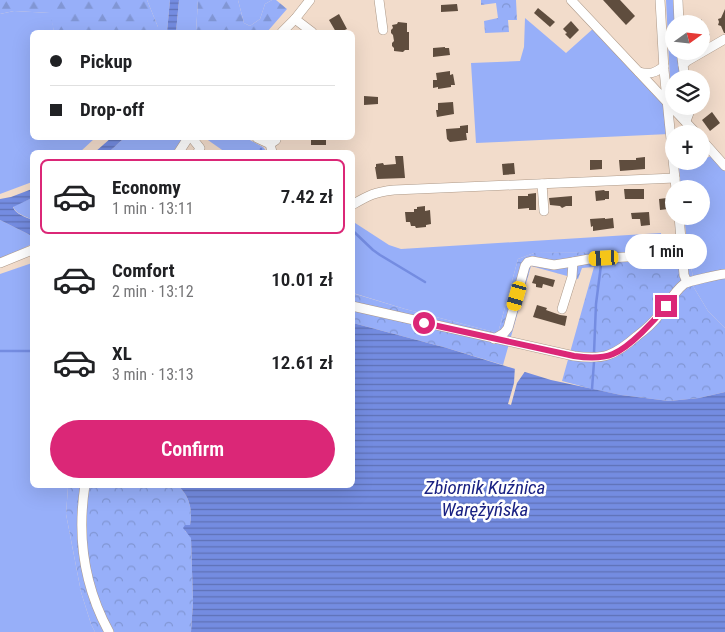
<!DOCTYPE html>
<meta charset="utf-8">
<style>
body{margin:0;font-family:"Roboto Condensed",sans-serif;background:#f2f2f2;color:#202124;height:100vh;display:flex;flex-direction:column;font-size:19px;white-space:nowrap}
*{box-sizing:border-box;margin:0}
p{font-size:16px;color:#757577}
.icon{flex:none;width:28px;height:28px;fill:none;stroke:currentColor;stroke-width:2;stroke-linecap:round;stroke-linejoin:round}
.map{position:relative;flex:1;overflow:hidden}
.side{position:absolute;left:30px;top:150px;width:325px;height:338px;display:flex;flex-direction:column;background:#fff;border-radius:8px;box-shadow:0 5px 20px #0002}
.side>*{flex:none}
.guide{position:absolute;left:30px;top:30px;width:325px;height:110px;border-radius:8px;box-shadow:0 5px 20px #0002;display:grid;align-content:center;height:110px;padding:0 20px;background:#fff}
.needle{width:32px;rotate:75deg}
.controls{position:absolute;left:665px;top:15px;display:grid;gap:10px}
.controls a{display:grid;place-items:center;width:45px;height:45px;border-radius:50%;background:#fff;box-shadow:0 5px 20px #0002;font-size:25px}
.end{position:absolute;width:22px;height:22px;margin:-11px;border:6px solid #db2777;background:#fff;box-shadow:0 0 0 2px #fff}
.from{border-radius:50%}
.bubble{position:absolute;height:35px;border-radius:18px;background:#fff;box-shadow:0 5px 20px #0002;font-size:16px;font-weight:600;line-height:35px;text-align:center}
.car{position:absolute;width:15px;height:30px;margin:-15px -8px;border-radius:6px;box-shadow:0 0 4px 1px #0007;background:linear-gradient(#f5c518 24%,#345 0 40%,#f5c518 0 76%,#345 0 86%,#f5c518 0)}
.guide b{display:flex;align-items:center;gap:18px;height:48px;font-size:19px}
.guide b+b{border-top:1px solid #e0e0e0}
.guide i{width:12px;height:12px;background:#202124}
ul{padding:9px 0 0;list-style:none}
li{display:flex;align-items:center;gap:15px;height:75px;margin:0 10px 8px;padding:0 10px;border:2px solid transparent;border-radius:8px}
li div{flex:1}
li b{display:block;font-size:19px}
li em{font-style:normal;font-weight:600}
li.on{border-color:#db2777}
li>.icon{width:45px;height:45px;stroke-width:1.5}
.primary-button{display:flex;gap:10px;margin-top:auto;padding:10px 20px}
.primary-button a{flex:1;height:58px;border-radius:30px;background:#db2777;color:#fff;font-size:20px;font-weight:600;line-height:58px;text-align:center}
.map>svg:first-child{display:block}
.grass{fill:#97aff9}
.forest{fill:url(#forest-firs)}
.park{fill:url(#park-crowns)}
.water{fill:url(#water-rules)}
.pier{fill:#f2dccb}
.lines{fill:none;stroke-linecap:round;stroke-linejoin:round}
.stream{stroke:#748ce1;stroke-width:2.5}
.building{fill:#5f4d3e}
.minor-casing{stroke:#ad9988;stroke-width:10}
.minor{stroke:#fff;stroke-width:9}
.route{stroke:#db2777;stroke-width:6}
.labels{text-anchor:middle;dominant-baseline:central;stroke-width:5;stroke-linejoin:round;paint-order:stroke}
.water-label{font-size:19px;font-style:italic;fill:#1a2283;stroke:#fff}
</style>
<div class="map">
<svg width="725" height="632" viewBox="0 0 725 632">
<defs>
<pattern id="forest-firs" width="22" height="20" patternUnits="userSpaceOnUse" patternTransform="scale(1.25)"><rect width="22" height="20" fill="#97aff9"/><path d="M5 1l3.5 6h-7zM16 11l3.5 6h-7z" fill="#8196d4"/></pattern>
<pattern id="park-crowns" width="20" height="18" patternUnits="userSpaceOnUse" patternTransform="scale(1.25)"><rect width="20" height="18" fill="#97aff9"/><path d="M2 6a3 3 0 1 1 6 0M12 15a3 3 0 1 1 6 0" fill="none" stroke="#8196d4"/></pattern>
<pattern id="water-rules" width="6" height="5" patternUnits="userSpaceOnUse" patternTransform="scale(1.25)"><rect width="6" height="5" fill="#748ce1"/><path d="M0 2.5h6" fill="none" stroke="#5e71b5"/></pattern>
</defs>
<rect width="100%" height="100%" fill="#f2dccb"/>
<g class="grass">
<path d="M147,0h23l-3,32h-9v-5z"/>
<path d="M179,0h19l-2,32h-20z"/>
<path d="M238,0h34l-7,4 -5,15 -10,7 -6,-3z"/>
<path d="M666,0h14l2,24h-8v27h10l4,28h-14v24l-3,-3z"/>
<path d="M14,11l37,2 3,19h-22v106h63l-15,14h-48v30l-32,12v-180z"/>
<path d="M525,18l41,35 29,-26 69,75 5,32 -193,9 -5,-80 49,-2 4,-14z"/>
<path d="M124,138h59l-10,14h-64z"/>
<path d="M205,138h41l17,9 4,5h-42z"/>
<path d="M711,156l14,15v157l-17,-17 -15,-25v-9l-5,-26 -4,-35h17v-27h-20l-2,-22 18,-6h4v-1z"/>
<path d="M32,198v22c-6,-4 -17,-6 -19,-14z"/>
<path d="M0,220l32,16v8l-32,16z"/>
<path d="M352,221l37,24 12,4 260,-16 1,15 15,-1 3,5 -146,1 -16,6 -20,74 -93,-24 -52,-16z"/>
<path d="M32,263v222h37l-1,2 -2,27 15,78 10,32 4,8h-95v-358z"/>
</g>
<g class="forest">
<path d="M0,0h147l11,27v5h-104l-4,-19 -36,-2 -14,3z"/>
<path d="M198,0h40l6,23 6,3 10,-7 5,-15 7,-4h4l11,9 -20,23h-71z"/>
</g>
<g class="park">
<path d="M481,0h35l1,20h-9l1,12 -24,1 -1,-12 14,-3 -2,-15 -15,2z"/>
<path d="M688,251l5,26v9l15,25 17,17v64l-26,6 -30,3 -48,-6 -29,-6 -30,-8 32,-114 -12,1 -4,11 -47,-13 -28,99 -56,-17 -94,-25 -1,-30 53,16 93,24 20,-74 16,-6z"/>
<path d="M69,485h108c12,10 16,24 13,40h-4l-1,6 6,5v2l2,64 -2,30h-96l-4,-8 -10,-32 -15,-78 2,-27z"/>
</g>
<g class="water">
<path d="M170,0h9l-3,32h-9z"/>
<path d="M111,138h13l-15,14h-14z"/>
<path d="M32,189v9l-19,9c2,7 13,10 19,13v16l-32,-16v-21l11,-2z"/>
<path d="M353,323l94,25 104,32 70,15 48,6 30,-3 26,-6v240h-534l2,-30 -2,-64 -8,-10 2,-3h5c3,-16 -1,-30 -13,-40h175z"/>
</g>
<path class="pier" d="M515,366l11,4 -9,13 -6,22 -3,-1 6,-21z"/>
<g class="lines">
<g class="stream">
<path d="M261,149v3"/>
<path d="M352,230l21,20 7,5 45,27"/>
<path d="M0,351h32"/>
<path d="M594,353l2,-49 5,-39 1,-2 10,-1"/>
<path d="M592,389l2,-27"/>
</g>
</g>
<g class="building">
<path d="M603,0h17l15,16 -9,9z"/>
<path d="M457,4l1,7 -17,1v-7z"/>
<path d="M538,8l17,14 -5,5 -16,-14z"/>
<path d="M725,9v24h-1l-3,-7 -3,-1 1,-3 -1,-3 3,-1z"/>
<path d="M339,14l8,15 -7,3h-4l-7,-12z"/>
<path d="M701,19l9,16 -9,5z"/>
<path d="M571,21l8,9 -9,9 -5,-5 2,-1 -4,-4z"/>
<path d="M398,22l9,1v9h2v18h-4l-2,2 -9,-1v-3l-2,-2v-3l2,-2 -1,-6 -2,-2v-3l2,-2 -1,-3 5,-1z"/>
<path d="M445,47v1h4l1,7 -17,2v-9z"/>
<path d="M450,71v4l3,-1 2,11h-4v2l-13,2v-2l-5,1v-8h4l-1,-7z"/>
<path d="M364,96l14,1v7l-14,1z"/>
<path d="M453,102l1,12 -17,3 -1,-7h2v-7z"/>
<path d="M712,112l8,11 -10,8 -8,-11z"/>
<path d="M468,125v8h-2l1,7 -17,2 -3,-3 -1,-10 14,-1v-2z"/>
<rect x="311" y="138" width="15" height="7"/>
<path d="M395,156h8l2,22 -28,1 -2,-12h1v-3l7,-1 1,2 12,-1z"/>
<path d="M645,157v12l-25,2 -1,-11h17v-2z"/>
<path d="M590,160h12v9l-12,1z"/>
<path d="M514,163l1,11 -12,1 -1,-11z"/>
<path d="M624,189h20v10h-19z"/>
<path d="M604,190l1,1h4v8h-4v1l-9,1 -1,-10z"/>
<path d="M536,193v17h-7v-2l-11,1v-13h10v-2z"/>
<path d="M572,196v10h-6l-4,2 -2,-2 -10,-1 -1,-7z"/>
<path d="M667,198l1,11 -8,1 -1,-11z"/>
<path d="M425,206v5l5,-1 1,14 -5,1v2l-10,1 -1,-2h-4l-1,-4h-4l-1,-10h9v-3h3v-2z"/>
<path d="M649,212l1,13 -9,1 -1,-7h-8l-1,-6z"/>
<path d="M605,218v1l8,-1 1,10 -21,3v-5l-2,1 -1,-8z"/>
<path d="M535,275l20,5 -2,7 -10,-3 -1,4 -6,-1v-3l-4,-1z"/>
<path d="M537,305l10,3 -1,2 14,5 7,1 -2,10 -32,-9z"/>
</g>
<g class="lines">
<defs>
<g id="minor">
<path d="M379,0l4,30"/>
<path d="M571,0l126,134"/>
<path d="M660,0l4,70 12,119"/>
<path d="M678,0l1,24"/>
<path d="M295,19l17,13"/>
<path d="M282,32l13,-13 15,-19"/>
<path d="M681,51l2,14"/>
<path d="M639,72c10,3 17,1 25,-6"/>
<path d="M685,79l-2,-14 4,-4 38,-22"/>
<path d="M686,121l3,-8v-7"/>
<path d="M192,138l8,10 -2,4"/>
<path d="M257,138l13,6 2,8"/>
<path d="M701,139l24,27"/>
<path d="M270,144l6,-4v-2"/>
<path d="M179,152l9,-14"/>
<path d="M542,184l2,27"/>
<path d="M352,205c17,-10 23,-13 42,-15l281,-12"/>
<path d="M679,216l5,59 3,7"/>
<path d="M0,263l32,-13"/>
<path d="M352,306l222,50c30,4 40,0 63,-20 8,-6 16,-13 22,-21 8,-10 15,-23 25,-31 5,-3 33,-9 41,-10"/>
<path d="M562,309l10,-32 1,-15"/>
<path d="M494,339l10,-6 4,-5 17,-62 3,-4 4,-1 22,4 19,-3 16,-3 93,-5"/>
<path d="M85,485c-8,51 -1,101 24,147"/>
</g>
</defs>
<use href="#minor" class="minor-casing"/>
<use href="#minor" class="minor"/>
</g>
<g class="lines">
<path class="route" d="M424,323l150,33c13,2 27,3 39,-2 17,-7 42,-34 53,-48"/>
</g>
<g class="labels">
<g class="water-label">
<text x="485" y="487">Zbiornik Kuźnica<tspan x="485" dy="22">Warężyńska</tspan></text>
</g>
</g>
</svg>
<div class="controls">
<a><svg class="needle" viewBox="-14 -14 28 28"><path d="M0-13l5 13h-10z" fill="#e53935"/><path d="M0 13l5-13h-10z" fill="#757577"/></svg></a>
<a><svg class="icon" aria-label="layers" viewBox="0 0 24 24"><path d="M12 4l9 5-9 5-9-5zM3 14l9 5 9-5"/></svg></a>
<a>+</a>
<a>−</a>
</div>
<i class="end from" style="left:424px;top:323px"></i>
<i class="end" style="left:666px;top:306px"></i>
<div class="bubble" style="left:625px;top:234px;width:82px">1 min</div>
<i class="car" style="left:604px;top:258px;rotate:267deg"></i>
<i class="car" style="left:517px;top:296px;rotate:196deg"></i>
<div class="guide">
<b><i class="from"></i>Pickup</b>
<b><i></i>Drop-off</b>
</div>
<section class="side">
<ul>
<li class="on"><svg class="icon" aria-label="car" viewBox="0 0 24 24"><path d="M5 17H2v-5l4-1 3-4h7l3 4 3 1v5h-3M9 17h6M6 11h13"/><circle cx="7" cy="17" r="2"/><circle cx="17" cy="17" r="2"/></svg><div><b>Economy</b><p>1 min · 13:11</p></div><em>7.42 zł</em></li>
<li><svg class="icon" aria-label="car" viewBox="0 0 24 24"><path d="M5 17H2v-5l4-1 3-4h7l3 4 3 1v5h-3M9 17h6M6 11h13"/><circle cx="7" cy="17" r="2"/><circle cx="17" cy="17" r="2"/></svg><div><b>Comfort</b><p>2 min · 13:12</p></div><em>10.01 zł</em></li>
<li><svg class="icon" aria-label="car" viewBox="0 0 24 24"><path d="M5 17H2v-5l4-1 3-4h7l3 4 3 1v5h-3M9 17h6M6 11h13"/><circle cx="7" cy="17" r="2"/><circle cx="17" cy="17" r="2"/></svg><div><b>XL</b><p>3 min · 13:13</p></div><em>12.61 zł</em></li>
</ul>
<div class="primary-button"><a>Confirm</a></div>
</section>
</div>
